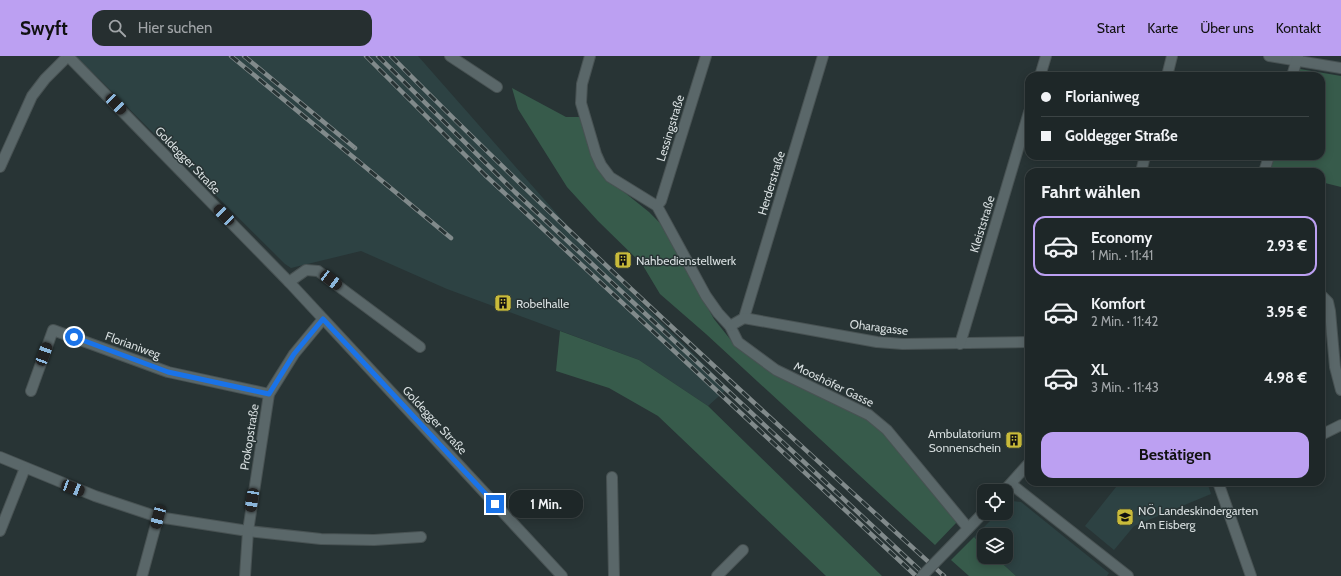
<!DOCTYPE html>
<html lang="de">
<meta charset="utf-8">
<style>
body{margin:0;font-family:Cabin,sans-serif;background:#262f30;color:#f1f3f6;height:100vh;display:flex;flex-direction:column;font-size:15px;white-space:nowrap}
*{box-sizing:border-box;margin:0}
p{font-size:13px;color:#a1a5a8}
.icon{flex:none;width:22px;height:22px;fill:none;stroke:currentColor;stroke-width:2;stroke-linecap:round;stroke-linejoin:round}
.map{position:relative;flex:1;overflow:hidden}
.drawer{position:absolute;left:1025px;top:112px;width:300px;height:318px;display:flex;flex-direction:column;background:#1e2728;border-radius:12px;box-shadow:0 2px 10px #0003,0 0 0 1px #3c4445}
.drawer>*{flex:none}
.hud{position:absolute;left:1025px;top:16px;width:300px;height:88px;border-radius:12px;box-shadow:0 2px 10px #0003,0 0 0 1px #3c4445;display:grid;align-content:center;height:88px;padding:0 16px;background:#1e2728}
.tools{position:absolute;left:977px;top:428px;display:grid;gap:8px}
.tools a{display:grid;place-items:center;width:36px;height:36px;border-radius:8px;background:#1e2728;box-shadow:0 2px 10px #0003,0 0 0 1px #3c4445;font-size:20px}
.end{position:absolute;width:18px;height:18px;margin:-9px;border:5px solid #1a73e8;background:#fff;box-shadow:0 0 0 2px #fff}
.from{border-radius:50%}
.bubble{position:absolute;height:28px;border-radius:12px;background:#1e2728;box-shadow:0 2px 10px #0003,0 0 0 1px #3c4445;font-size:13px;font-weight:700;line-height:28px;text-align:center}
.car{position:absolute;width:12px;height:24px;margin:-12px -6px;border-radius:5px;box-shadow:0 0 3px 1px #0007;background:linear-gradient(#222 24%,#8ab4d8 0 40%,#222 0 76%,#8ab4d8 0 86%,#222 0)}
.hud b{display:flex;align-items:center;gap:14px;height:38px;font-size:15px}
.hud b+b{border-top:1px solid #3c4445}
.hud i{width:10px;height:10px;background:#f1f3f6}
ul{padding:0;list-style:none}
li{display:flex;align-items:center;gap:12px;height:60px;margin:0 8px 6px;padding:0 8px;border:2px solid transparent;border-radius:12px}
li div{flex:1}
li b{display:block;font-size:15px}
li em{font-style:normal;font-weight:700}
li.selected{border-color:#bca0f2}
li>.icon{width:36px;height:36px;stroke-width:1.5}
h2{padding:0 16px;font-size:18px;line-height:48px}
.primary-button{display:flex;gap:8px;margin-top:auto;padding:8px 16px}
.primary-button a{flex:1;height:46px;border-radius:12px;background:#bca0f2;color:#111;font-size:16px;font-weight:700;line-height:46px;text-align:center}
header{display:flex;align-items:center;gap:24px;box-sizing:border-box;height:56px;padding:0 20px;background:#bca0f2;color:#111}
header strong{font-size:19px}
nav{display:flex;gap:22px;margin-inline-start:auto;font-size:14px}
.search{width:280px;height:36px;background:#262f30;display:flex;align-items:center;gap:10px;box-sizing:border-box;padding:0 14px;border-radius:12px;color:#a1a5a8;font-size:15px}
.map>svg:first-child{display:block}
.built{fill:#2d4243}
.green{fill:#375b4b}
.lines{fill:none;stroke-linecap:round;stroke-linejoin:round}
.street-casing{stroke:#485253;stroke-width:12}
.secondary-casing{stroke:#485253;stroke-width:12}
.street{stroke:#5a6769;stroke-width:10}
.secondary{stroke:#5a6769;stroke-width:10}
.rail-casing{stroke:#818a8b;stroke-width:4.5}
.rail{stroke:#283435;stroke-width:3;stroke-dasharray:9;stroke-linecap:butt}
.secondary-bridge-casing{stroke:#485253;stroke-width:12;stroke-linecap:butt}
.secondary-bridge{stroke:#5a6769;stroke-width:10}
.route{stroke:#1a73e8;stroke-width:5}
.labels{text-anchor:middle;dominant-baseline:central;stroke-width:3;stroke-linejoin:round;paint-order:stroke}
.street-label{font-size:12px;fill:#d7dedf;stroke:#283435}
.poi-label{font-size:12px;fill:#d7dedf;stroke:#283435;text-anchor:start}
</style>
<header>
<strong>Swyft</strong>
<div class="search"><svg class="icon" aria-label="search" viewBox="0 0 24 24"><circle cx="10" cy="10" r="6"/><path d="M15 15l6 6"/></svg>Hier suchen</div>
<nav><a>Start</a><a>Karte</a><a>Über uns</a><a>Kontakt</a></nav>
</header>
<div class="map">
<svg width="1341" height="520" viewBox="0 0 1341 520">
<rect width="100%" height="100%" fill="#283435"/>
<g class="built">
<path d="M76,0h342l176,200 134,132 -20,18 -69,-46 -192,-71 -86,-38 -70,17 -6,-4z"/>
<path d="M1120,426h87l4,12 -77,32 -20,24 -29,-24z"/>
<path d="M1013,445l8,1 88,71 -2,3h-91l-21,-19h11v-22h-22v12l-10,-10 24,-24h8v-7z"/>
</g>
<g class="green">
<path d="M1300,13l41,7v111l-20,-5v-10h-35l-16,-4 4,-12h47v-80h-23z"/>
<path d="M512,32l54,29h14l24,59 45,36 11,11 54,96 20,25 134,73 19,18 70,87 -22,23 -229,-211 -46,-40 -18,-30 -44,-43 -31,-34 -49,-78z"/>
<path d="M560,275l79,29 69,46 174,170h-56l-168,-160 -49,-28 -53,-17z"/>
<path d="M974,481l10,10v10h11l21,19h-47l-18,-16z"/>
</g>
<g class="lines">
<defs>
<g id="street">
<path d="M450,0l47,31"/>
<path d="M590,0l-8,28 -1,19 15,51 5,11 9,12 47,29 49,90 12,17 12,13 8,16 38,28 93,45 18,15 81,98"/>
<path d="M1269,0l72,12"/>
<path d="M1040,20l6,-20"/>
<path d="M1292,20l6,-20"/>
<path d="M0,111l32,-71 13,-17 23,-23"/>
<path d="M1264,116l5,-16"/>
<path d="M657,150l4,-5 45,-145"/>
<path d="M289,226l17,-12 12,1 102,76"/>
<path d="M1321,239l7,7 2,9 5,56 6,23"/>
<path d="M744,262l79,-262"/>
<path d="M730,270l14,-8 133,24 26,2 126,-2"/>
<path d="M960,288l69,-232"/>
<path d="M31,335l22,-61 115,42 101,22"/>
<path d="M1321,379l20,-10"/>
<path d="M0,401l95,39 63,21 90,14 73,8 53,1 47,-3"/>
<path d="M612,421l2,99"/>
<path d="M1218,426l33,94"/>
<path d="M1011,428l117,92"/>
<path d="M0,475l25,-63"/>
<path d="M142,520l16,-59"/>
<path d="M245,520l3,-45 21,-137 25,-40 29,-35"/>
<path d="M717,520l26,-26"/>
</g>
<g id="secondary">
<path d="M68,0l221,226 273,294"/>
<path d="M1167,20l5,-20"/>
<path d="M1141,116l4,-16"/>
<path d="M1004,435l25,-28"/>
<path d="M961,480l23,-24"/>
</g>
</defs>
<use href="#street" class="street-casing"/>
<use href="#secondary" class="secondary-casing"/>
<use href="#street" class="street"/>
<use href="#secondary" class="secondary"/>
<defs>
<g id="rail">
<path d="M231,0l220,182"/>
<path d="M244,0l111,92"/>
<path d="M366,0l119,119 431,401"/>
<path d="M378,0l137,136 411,384"/>
<path d="M391,0c178,180 366,350 553,520"/>
</g>
</defs>
<use href="#rail" class="rail-casing"/>
<use href="#rail" class="rail"/>
<defs>
<path id="secondary-bridge" d="M922,520l39,-40"/>
</defs>
<use href="#secondary-bridge" class="secondary-bridge-casing"/>
<use href="#secondary-bridge" class="secondary-bridge"/>
</g>
<g class="lines">
<path class="route" d="M74,281l94,35 101,22 25,-40 29,-35 172,185"/>
</g>
<defs>
<symbol id="building-square" viewBox="-11 -11 22 22"><rect x="-9" y="-9" width="18" height="18" rx="4" fill="#c9bb3a" stroke="#283435"/><path d="M-4-6H4V6H1V3H-1V6H-4ZM-2.5-4.3h1.7v1.8h-1.7ZM.8-4.3h1.7v1.8H.8ZM-2.5-1h1.7V.8h-1.7ZM.8-1h1.7V.8H.8Z" fill="#111"/></symbol>
<symbol id="school-square" viewBox="-11 -11 22 22"><rect x="-9" y="-9" width="18" height="18" rx="4" fill="#c9bb3a" stroke="#283435"/><path d="M0-5L7-2L0 1L-7-2ZM-4 1L0 2.5L4 1V4Q0 6-4 4Z" fill="#111"/></symbol>
</defs>
<g fill-rule="evenodd">
<use href="#building-square" x="613" y="194" width="20" height="20"/>
<use href="#building-square" x="493" y="237" width="20" height="20"/>
<use href="#building-square" x="1004" y="374" width="20" height="20"/>
<use href="#school-square" x="1115" y="451" width="20" height="20"/>
</g>
<g class="labels">
<g class="street-label">
<text transform="translate(670 72) rotate(-73)">Lessingstraße</text>
<text transform="translate(188 104) rotate(46)">Goldegger Straße</text>
<text transform="translate(771 127) rotate(-73)">Herderstraße</text>
<text transform="translate(982 168) rotate(-73)">Kleiststraße</text>
<text transform="translate(879 271) rotate(7)">Oharagasse</text>
<text transform="translate(133 289) rotate(20)">Florianiweg</text>
<text transform="translate(834 328) rotate(26)">Mooshöfer Gasse</text>
<text transform="translate(435 364) rotate(47)">Goldegger Straße</text>
<text transform="translate(249 381) rotate(-81)">Prokopstraße</text>
</g>
<g class="poi-label">
<text x="636" y="204">Nahbedienstellwerk</text>
<text x="516" y="247">Robelhalle</text>
<text x="1001" y="377" text-anchor="end">Ambulatorium<tspan x="1001" dy="14">Sonnenschein</tspan></text>
<text x="1138" y="454">NÖ Landeskindergarten<tspan x="1138" dy="14">Am Eisberg</tspan></text>
</g>
</g>
</svg>
<div class="tools">
<a><svg class="icon" aria-label="locate" viewBox="0 0 24 24"><circle cx="12" cy="12" r="6"/><path d="M12 2v4M12 18v4M2 12h4M18 12h4"/></svg></a>
<a><svg class="icon" aria-label="layers" viewBox="0 0 24 24"><path d="M12 4l9 5-9 5-9-5zM3 14l9 5 9-5"/></svg></a>
</div>
<i class="end from" style="left:74px;top:281px"></i>
<i class="end" style="left:495px;top:448px"></i>
<div class="bubble" style="left:509px;top:434px;width:74px">1 Min.</div>
<i class="car" style="left:116px;top:48px;rotate:136deg"></i>
<i class="car" style="left:224px;top:159px;rotate:316deg"></i>
<i class="car" style="left:331px;top:224px;rotate:127deg"></i>
<i class="car" style="left:44px;top:298px;rotate:20deg"></i>
<i class="car" style="left:73px;top:432px;rotate:111deg"></i>
<i class="car" style="left:252px;top:444px;rotate:189deg"></i>
<i class="car" style="left:158px;top:461px;rotate:195deg"></i>
<div class="hud">
<b><i class="from"></i>Florianiweg</b>
<b><i></i>Goldegger Straße</b>
</div>
<section class="drawer">
<h2>Fahrt wählen</h2>
<ul>
<li class="selected"><svg class="icon" aria-label="car" viewBox="0 0 24 24"><path d="M5 17H2v-5l4-1 3-4h7l3 4 3 1v5h-3M9 17h6M6 11h13"/><circle cx="7" cy="17" r="2"/><circle cx="17" cy="17" r="2"/></svg><div><b>Economy</b><p>1 Min. · 11:41</p></div><em>2.93 €</em></li>
<li><svg class="icon" aria-label="car" viewBox="0 0 24 24"><path d="M5 17H2v-5l4-1 3-4h7l3 4 3 1v5h-3M9 17h6M6 11h13"/><circle cx="7" cy="17" r="2"/><circle cx="17" cy="17" r="2"/></svg><div><b>Komfort</b><p>2 Min. · 11:42</p></div><em>3.95 €</em></li>
<li><svg class="icon" aria-label="car" viewBox="0 0 24 24"><path d="M5 17H2v-5l4-1 3-4h7l3 4 3 1v5h-3M9 17h6M6 11h13"/><circle cx="7" cy="17" r="2"/><circle cx="17" cy="17" r="2"/></svg><div><b>XL</b><p>3 Min. · 11:43</p></div><em>4.98 €</em></li>
</ul>
<div class="primary-button"><a>Bestätigen</a></div>
</section>
</div>
